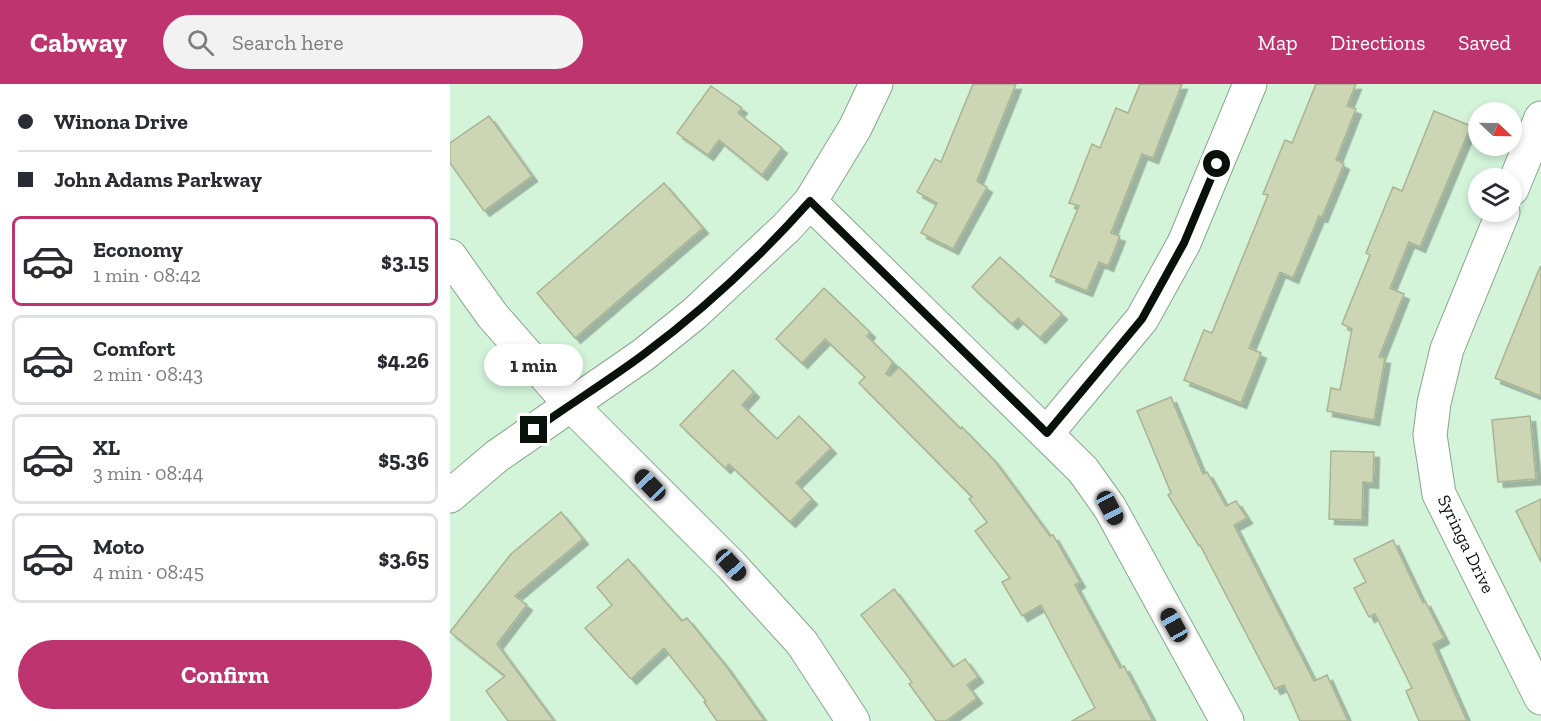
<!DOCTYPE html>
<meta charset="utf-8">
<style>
body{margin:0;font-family:"Zilla Slab",serif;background:#f2f2f3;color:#2b2b33;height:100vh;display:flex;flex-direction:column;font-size:22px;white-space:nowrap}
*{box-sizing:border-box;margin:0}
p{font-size:20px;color:#7c7c81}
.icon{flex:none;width:33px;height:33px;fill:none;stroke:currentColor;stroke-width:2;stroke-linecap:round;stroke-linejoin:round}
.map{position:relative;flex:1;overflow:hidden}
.details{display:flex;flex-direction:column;background:#fff;width:450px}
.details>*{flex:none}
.banner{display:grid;align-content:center;height:132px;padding:0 18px;background:#fff}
.needle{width:39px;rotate:112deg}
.controls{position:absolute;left:1018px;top:18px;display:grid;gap:12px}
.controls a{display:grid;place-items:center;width:54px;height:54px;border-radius:50%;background:#fff;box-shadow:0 3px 9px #0003;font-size:30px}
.end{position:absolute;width:27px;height:27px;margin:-14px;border:8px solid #08120a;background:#fff;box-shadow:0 0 0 3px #fff}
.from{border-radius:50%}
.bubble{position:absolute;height:42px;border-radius:21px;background:#fff;box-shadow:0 3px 9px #0003;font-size:20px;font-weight:800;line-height:42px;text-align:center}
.car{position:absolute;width:18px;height:36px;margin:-18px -9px;border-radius:8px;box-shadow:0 0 4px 2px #0007;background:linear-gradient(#222 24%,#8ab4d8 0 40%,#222 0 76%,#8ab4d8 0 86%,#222 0)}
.banner b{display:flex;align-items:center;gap:21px;height:57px;font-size:22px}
.banner b+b{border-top:2px solid #e1e1e2}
.banner i{width:15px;height:15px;background:#2b2b33}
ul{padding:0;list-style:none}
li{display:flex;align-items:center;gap:18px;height:90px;margin:0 12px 9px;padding:0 6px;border:3px solid #e1e1e2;border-radius:9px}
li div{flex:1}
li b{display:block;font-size:22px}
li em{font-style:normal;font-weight:800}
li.active{border-color:#bd346f}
li>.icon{width:54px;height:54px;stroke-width:1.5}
.button{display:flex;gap:12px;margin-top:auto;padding:12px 18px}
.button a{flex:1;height:69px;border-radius:36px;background:#bd346f;color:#fff;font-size:24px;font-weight:800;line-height:69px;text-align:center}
header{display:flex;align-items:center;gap:36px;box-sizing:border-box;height:84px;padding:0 30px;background:#bd346f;color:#fff}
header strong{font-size:28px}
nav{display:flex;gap:33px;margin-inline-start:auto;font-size:21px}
.search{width:420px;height:54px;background:#f2f2f3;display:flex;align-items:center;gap:15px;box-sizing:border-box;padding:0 21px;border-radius:33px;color:#7c7c81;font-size:22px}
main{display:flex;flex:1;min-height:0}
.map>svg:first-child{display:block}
.building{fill:#ccd6b4;stroke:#aab392;stroke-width:1.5;filter:url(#shadow)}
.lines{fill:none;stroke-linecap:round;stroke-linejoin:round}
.minor-casing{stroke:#88a68e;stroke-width:35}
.minor{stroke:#fff;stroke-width:33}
.route{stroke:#08120a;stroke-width:8}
.labels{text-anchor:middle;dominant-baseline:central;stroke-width:6;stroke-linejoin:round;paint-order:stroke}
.street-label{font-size:18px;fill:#08120a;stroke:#fff}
</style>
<header>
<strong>Cabway</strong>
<div class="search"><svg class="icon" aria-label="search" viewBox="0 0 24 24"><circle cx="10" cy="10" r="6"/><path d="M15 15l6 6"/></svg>Search here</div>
<nav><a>Map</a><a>Directions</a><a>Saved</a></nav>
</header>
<main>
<section class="details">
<div class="banner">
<b><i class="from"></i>Winona Drive</b>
<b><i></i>John Adams Parkway</b>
</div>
<ul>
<li class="active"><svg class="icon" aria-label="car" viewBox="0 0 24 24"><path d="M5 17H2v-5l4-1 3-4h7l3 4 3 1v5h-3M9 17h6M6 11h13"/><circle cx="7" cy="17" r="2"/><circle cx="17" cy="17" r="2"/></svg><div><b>Economy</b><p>1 min · 08:42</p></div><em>$3.15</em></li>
<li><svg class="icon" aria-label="car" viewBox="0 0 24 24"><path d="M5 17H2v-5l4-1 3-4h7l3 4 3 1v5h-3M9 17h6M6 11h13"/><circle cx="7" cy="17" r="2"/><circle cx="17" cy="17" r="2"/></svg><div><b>Comfort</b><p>2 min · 08:43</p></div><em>$4.26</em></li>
<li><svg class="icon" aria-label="car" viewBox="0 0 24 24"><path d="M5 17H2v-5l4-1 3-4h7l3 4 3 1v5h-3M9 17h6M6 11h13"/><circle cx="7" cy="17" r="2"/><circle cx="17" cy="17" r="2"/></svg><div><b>XL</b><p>3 min · 08:44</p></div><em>$5.36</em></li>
<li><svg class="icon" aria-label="car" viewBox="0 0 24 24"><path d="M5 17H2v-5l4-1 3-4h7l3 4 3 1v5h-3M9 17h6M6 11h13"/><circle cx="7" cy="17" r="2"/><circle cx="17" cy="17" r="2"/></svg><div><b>Moto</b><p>4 min · 08:45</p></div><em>$3.65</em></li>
</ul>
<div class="button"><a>Confirm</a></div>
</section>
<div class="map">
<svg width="1091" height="637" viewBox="0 0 1091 637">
<defs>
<filter id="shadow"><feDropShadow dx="5.5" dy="5.5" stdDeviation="0" flood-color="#0004"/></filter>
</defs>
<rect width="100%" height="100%" fill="#d4f4da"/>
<g class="building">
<path d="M523,0h43l-39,97 10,6 -34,62 -32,-16 16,-30 -20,-11 18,-33 6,3z"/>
<path d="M690,0h42l-29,74 -11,-4 -31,79 9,3 -12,30 -9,-4 -12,29 -37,-15 29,-70 -10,-3 23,-59 8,4 16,-40 12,5z"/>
<path d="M866,0h40l-9,22 9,3 -20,51 8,4 -22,53 -3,-1 -26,62 -13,-6 -31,76 12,5 -20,50 -57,-23 20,-50 8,3 56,-138 -5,-1 22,-54 7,3z"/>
<path d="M261,2l31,22 -4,5 44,35 -20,27 -43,-35 -11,15 -31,-22z"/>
<path d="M984,27l37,15 -51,121 -11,-5 -19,46 14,6 -25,63 6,1 -11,62 -47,-9 4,-23 9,2 12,-61 -10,-5 28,-69 -4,-2 27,-66 9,4z"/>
<path d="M39,32l43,60 -48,35 -34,-48v-20z"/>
<path d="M214,99l39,45 -128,110 -38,-45z"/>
<path d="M550,173l62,57 -22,24 -22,-20 -6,6 -40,-37z"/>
<path d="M1090,183h1v129l-46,-18z"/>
<path d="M374,204l46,44 -3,4 26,26 -7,12 4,2 9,-9 62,62 1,-2 32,33 56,76 3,-1 27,47 -5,3 45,83 4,-2 29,55h-81l23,-13 -54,-103 -19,11 -20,-34 8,-4 -35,-47 12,-9 -18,-23 3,-2 -113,-114 6,-6 -40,-38 -23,24 -26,-24z"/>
<path d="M283,286l21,22 -12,13 35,34 22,-23 32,32 -35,35 16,16 -22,23 -61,-58 -4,4 -45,-43z"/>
<path d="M721,313l32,77 4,-2 19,34 10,-5 11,17 -13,7 80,156 13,-6 21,46h-48l-16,-36 -9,4 -75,-144 -1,1 -31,-51 3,-2 -34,-82z"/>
<path d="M1080,332l6,63 -38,3 -6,-62z"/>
<path d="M881,367l43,1 -1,31 -10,-1 -1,38 -33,-1z"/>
<path d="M1091,415v63l-25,-51z"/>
<path d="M111,428l22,27 -68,57 12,9 -30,39 57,77h-46l-22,-30 19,-15 -55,-44 61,-78z"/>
<path d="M943,456l30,63 2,-2 19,37 -11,6 34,77h-48l-13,-30 6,-3 -37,-74 -6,3 -15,-29 12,-6 -12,-23z"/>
<path d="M178,475l54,62 5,-3 39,48 39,55h-48l-13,-19 2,-1 -42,-53 -33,31 -46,-51 27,-23 -15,-18z"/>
<path d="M444,505l59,78 12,-8 13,18 -11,8 10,13 -31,23h-10l-27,-37 3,-2 -51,-67z"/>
</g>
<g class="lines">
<defs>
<g id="minor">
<path d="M1062,105l29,-71"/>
<path d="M360,118l273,268 27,38 117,213"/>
<path d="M1053,128l-56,137 -13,54 -4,32 9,59 102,204"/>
<path d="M0,172l42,59 78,89 161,161 71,78 51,78"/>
<path d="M597,349l95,-114 42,-76 66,-159"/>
<path d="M0,412l47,-40 146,-101 51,-41 92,-86 24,-26 45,-74 21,-44"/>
</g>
</defs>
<use href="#minor" class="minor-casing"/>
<use href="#minor" class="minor"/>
</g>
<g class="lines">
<path class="route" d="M84,346c36,-26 74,-49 110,-76 59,-44 117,-98 166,-153l237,232 95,-114 42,-76 33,-79"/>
</g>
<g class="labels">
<g class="street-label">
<text transform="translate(1016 460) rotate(64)">Syringa Drive</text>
</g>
</g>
</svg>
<div class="controls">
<a><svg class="needle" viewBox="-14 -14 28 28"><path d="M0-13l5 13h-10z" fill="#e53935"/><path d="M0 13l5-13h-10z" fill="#7c7c81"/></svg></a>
<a><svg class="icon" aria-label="layers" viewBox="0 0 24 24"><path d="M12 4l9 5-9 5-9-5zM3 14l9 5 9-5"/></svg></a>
</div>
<i class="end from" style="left:767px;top:80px"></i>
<i class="end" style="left:84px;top:346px"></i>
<div class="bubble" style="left:34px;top:260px;width:99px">1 min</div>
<i class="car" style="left:200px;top:401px;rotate:316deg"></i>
<i class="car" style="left:660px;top:424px;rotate:152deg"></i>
<i class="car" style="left:281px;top:481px;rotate:138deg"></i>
<i class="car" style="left:724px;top:541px;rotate:331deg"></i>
</div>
</main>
